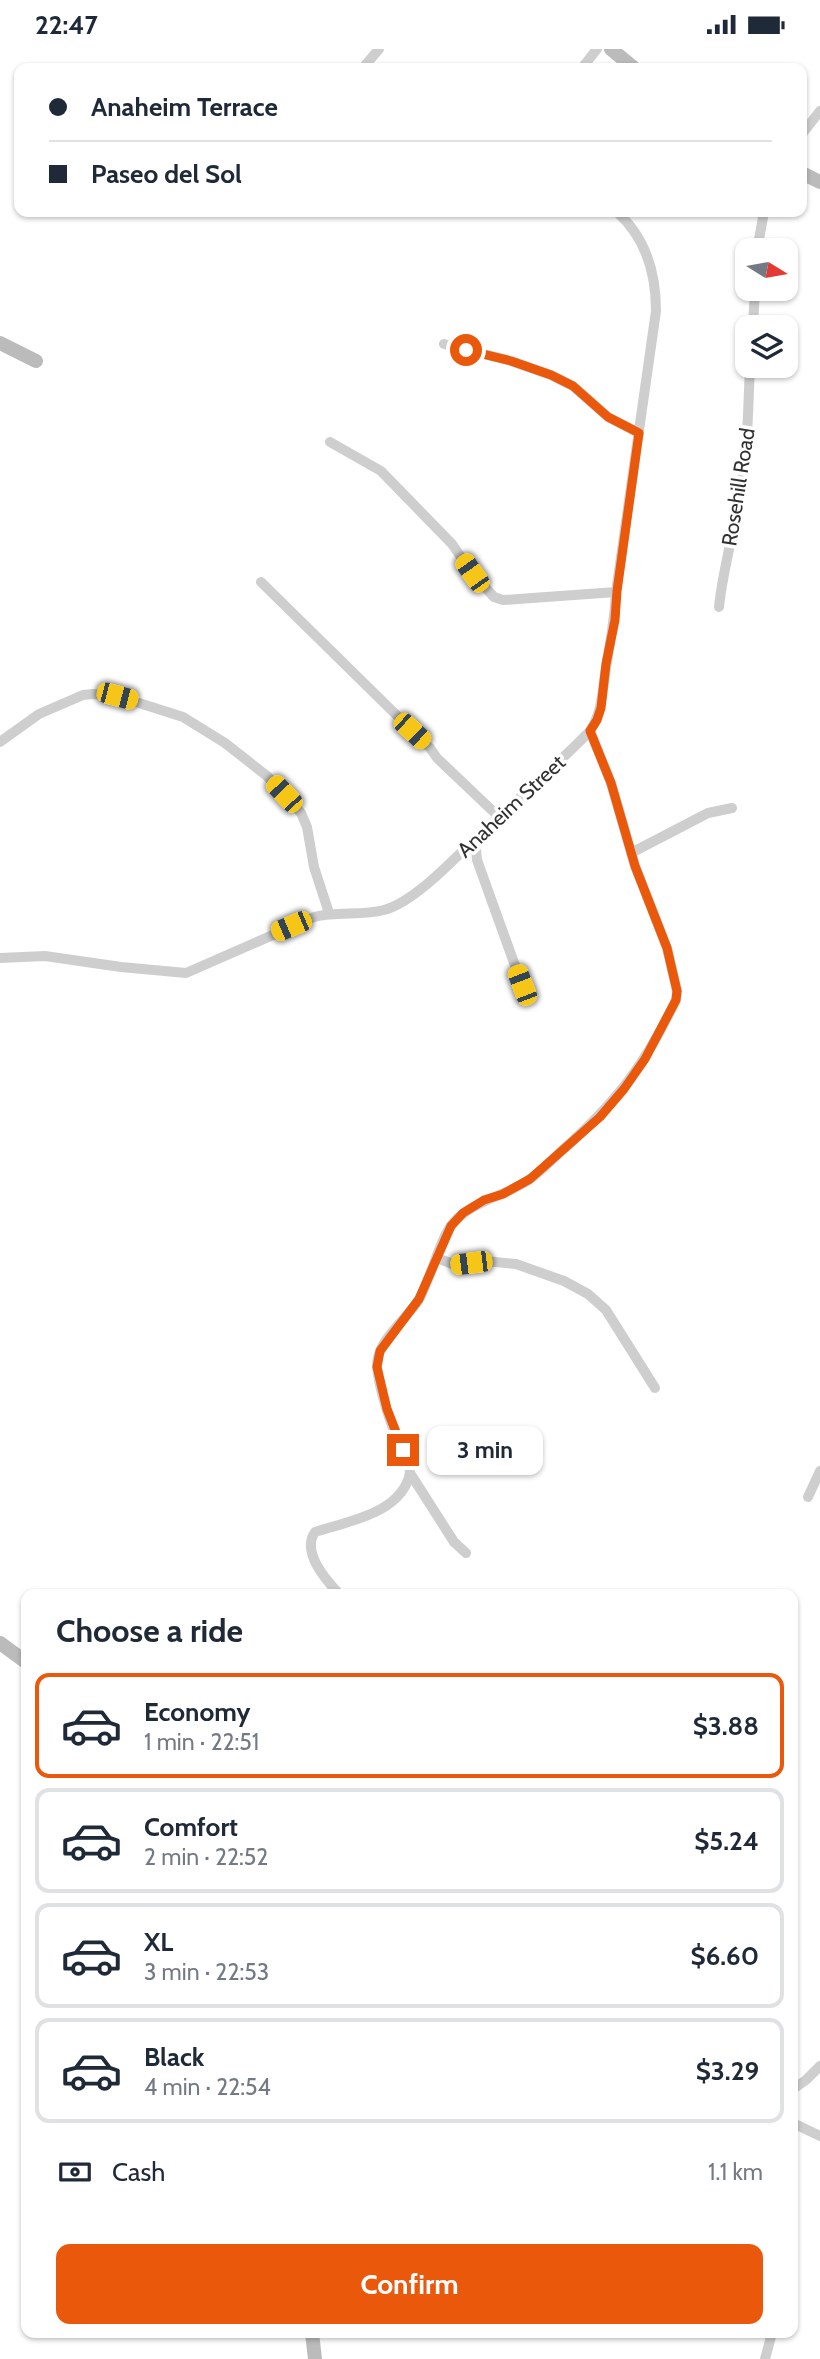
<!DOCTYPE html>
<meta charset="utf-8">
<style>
body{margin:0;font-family:Cabin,sans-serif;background:#f2f2f3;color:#1f2937;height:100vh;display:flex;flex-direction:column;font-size:26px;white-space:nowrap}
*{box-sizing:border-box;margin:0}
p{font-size:23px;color:#747a83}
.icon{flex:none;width:38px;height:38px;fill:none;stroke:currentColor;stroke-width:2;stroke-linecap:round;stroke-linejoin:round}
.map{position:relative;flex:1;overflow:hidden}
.drawer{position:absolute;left:21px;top:1540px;width:777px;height:749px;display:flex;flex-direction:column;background:#fff;border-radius:14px;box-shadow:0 2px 5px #0004}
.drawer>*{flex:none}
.guide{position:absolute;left:14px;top:14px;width:793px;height:154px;border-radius:14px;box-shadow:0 2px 5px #0004;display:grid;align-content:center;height:154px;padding:0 35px;background:#fff}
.needle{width:46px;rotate:101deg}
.buttons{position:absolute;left:735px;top:189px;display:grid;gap:14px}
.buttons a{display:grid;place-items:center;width:63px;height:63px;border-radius:14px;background:#fff;box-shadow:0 2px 5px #0004;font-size:35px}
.end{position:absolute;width:32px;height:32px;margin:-16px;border:9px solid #ea580c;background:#fff;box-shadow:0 0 0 4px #fff}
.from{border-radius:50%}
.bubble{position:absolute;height:49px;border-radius:14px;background:#fff;box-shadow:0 2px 5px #0004;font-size:23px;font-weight:700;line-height:49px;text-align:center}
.car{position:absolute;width:21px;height:42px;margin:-21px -10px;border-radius:9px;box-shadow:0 0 5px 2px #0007;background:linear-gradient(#f5c518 24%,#345 0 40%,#f5c518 0 76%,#345 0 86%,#f5c518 0)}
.guide b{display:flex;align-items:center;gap:24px;height:66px;font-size:26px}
.guide b+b{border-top:2px solid #e0e1e3}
.guide i{width:18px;height:18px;background:#1f2937}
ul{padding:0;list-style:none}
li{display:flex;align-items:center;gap:21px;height:105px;margin:0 14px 10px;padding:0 21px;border:4px solid #e0e1e3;border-radius:14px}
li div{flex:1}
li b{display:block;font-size:26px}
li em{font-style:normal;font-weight:700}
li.on{border-color:#ea580c}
li>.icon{width:63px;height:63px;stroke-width:1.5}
h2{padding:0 35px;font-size:32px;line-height:84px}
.pay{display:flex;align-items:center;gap:18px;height:77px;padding:0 35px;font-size:26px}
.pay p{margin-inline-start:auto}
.primary-button{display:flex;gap:14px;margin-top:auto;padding:14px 35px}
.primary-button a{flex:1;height:80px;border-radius:14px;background:#ea580c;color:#fff;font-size:28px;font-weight:700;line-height:80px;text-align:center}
.status{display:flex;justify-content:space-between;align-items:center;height:49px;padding:0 35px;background:#fff;direction:ltr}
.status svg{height:19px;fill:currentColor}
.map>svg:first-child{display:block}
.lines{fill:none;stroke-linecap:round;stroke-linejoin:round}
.street{stroke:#cecece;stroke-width:10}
.secondary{stroke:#bbb;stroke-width:14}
.route{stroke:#ea580c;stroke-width:9}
.labels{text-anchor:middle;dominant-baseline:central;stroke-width:7;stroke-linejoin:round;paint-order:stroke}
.street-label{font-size:21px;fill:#313131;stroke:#fff}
</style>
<div class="status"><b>22:47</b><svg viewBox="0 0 49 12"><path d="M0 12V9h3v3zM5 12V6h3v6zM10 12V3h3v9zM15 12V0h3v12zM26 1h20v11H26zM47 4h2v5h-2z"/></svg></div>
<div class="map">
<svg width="820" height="2310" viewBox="0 0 820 2310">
<rect width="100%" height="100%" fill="#fff"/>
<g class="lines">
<g class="street">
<path d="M363,19l16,-19"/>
<path d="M582,19l15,-19"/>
<path d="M802,85l18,-23"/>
<path d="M757,201l7,-38"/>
<path d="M753,278l2,-38"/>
<path d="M444,295l67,17 40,14 22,11 35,31 31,16"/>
<path d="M330,393l51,29 71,73 20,29 22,24 9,3 113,-8"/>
<path d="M261,533l169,166 7,10 62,59"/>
<path d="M719,558c4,-40 16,-78 22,-117 7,-41 7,-83 9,-124"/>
<path d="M0,693l39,-28 44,-19 10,-1 24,2 66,21 42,26 42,33 34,37 6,14 7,40 15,46"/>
<path d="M475,790l2,21 45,125"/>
<path d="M631,804l77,-40 24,-5"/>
<path d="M0,909l45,-2 76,11 65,6 128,-56c23,-6 47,-1 70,-7 31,-8 73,-54 96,-76 37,-34 75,-67 110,-103 13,-20 12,-41 16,-63 4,-26 9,-50 10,-76l40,-281c0,-39 -10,-73 -39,-99"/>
<path d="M437,1209l18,7 31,-4 30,3 48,17 24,13 18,16 49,78"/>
<path d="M808,1448l12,-26"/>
<path d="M466,1504l-12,-11 -44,-69c0,-15 -10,-26 -15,-39 -7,-19 -16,-47 -18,-67 -1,-26 28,-46 41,-66 13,-22 21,-61 35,-78 20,-23 52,-26 77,-44 13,-9 24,-22 36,-32 53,-48 79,-83 110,-147l1,-9 -10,-43 -32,-82 -24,-83 -21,-52"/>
<path d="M339,1545c-13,-14 -38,-42 -24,-62 34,-11 87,-19 95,-59"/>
<path d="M793,2040l13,-9 14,-14"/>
<path d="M793,2074l27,13"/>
<path d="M765,2310l7,-26"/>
</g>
<g class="secondary">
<path d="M611,0l23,19"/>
<path d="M802,124l18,9"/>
<path d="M0,294l36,18"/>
<path d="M0,1594l26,19"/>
<path d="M312,2284l3,26"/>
</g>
</g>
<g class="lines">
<path class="route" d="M403,1401l-16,-41 -10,-42 3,-16 39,-52 32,-73 12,-13 21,-13 19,-6 27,-15 70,-62 24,-28 21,-30 31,-59 1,-9 -10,-43 -32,-82 -24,-83 -21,-52 7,-11 4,-12 5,-44 9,-44 2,-29 22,-158 -31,-16 -35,-31 -22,-11 -40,-14 -45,-11"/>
</g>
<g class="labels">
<g class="street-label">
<text transform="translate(738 438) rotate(-81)">Rosehill Road</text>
<text transform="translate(511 757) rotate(-43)">Anaheim Street</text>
</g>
</g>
</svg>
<div class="buttons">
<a><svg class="needle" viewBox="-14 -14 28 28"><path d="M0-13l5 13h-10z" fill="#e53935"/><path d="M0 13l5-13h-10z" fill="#747a83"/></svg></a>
<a><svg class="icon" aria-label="layers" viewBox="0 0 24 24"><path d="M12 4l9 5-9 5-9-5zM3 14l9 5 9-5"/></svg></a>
</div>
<i class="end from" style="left:466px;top:301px"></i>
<i class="end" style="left:403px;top:1401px"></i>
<div class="bubble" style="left:427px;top:1377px;width:116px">3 min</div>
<i class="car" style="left:472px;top:524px;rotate:325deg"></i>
<i class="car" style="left:117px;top:647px;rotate:105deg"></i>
<i class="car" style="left:412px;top:682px;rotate:133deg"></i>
<i class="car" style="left:284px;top:745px;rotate:317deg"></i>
<i class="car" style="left:291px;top:877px;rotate:247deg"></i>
<i class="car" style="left:522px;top:936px;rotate:339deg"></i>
<i class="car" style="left:471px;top:1214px;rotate:263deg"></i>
<div class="guide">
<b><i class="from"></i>Anaheim Terrace</b>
<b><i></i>Paseo del Sol</b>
</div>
<section class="drawer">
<h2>Choose a ride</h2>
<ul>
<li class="on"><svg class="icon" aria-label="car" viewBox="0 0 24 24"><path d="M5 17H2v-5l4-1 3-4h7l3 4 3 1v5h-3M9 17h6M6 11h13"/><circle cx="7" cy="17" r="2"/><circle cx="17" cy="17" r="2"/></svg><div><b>Economy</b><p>1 min · 22:51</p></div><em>$3.88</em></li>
<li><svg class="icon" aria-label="car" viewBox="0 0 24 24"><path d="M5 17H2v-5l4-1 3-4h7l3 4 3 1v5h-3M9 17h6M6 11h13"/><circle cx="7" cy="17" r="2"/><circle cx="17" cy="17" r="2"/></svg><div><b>Comfort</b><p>2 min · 22:52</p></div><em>$5.24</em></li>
<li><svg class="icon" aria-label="car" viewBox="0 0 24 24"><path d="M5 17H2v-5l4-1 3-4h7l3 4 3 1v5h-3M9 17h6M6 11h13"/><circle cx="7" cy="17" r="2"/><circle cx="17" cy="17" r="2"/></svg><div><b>XL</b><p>3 min · 22:53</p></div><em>$6.60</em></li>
<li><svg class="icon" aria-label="car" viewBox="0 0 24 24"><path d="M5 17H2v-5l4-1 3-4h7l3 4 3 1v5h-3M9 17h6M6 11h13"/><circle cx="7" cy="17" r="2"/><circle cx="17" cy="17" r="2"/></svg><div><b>Black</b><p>4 min · 22:54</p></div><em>$3.29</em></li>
</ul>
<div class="pay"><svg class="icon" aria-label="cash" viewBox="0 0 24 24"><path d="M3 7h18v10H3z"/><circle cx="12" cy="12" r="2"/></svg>Cash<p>1.1 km</p></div>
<div class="primary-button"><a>Confirm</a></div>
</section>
</div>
